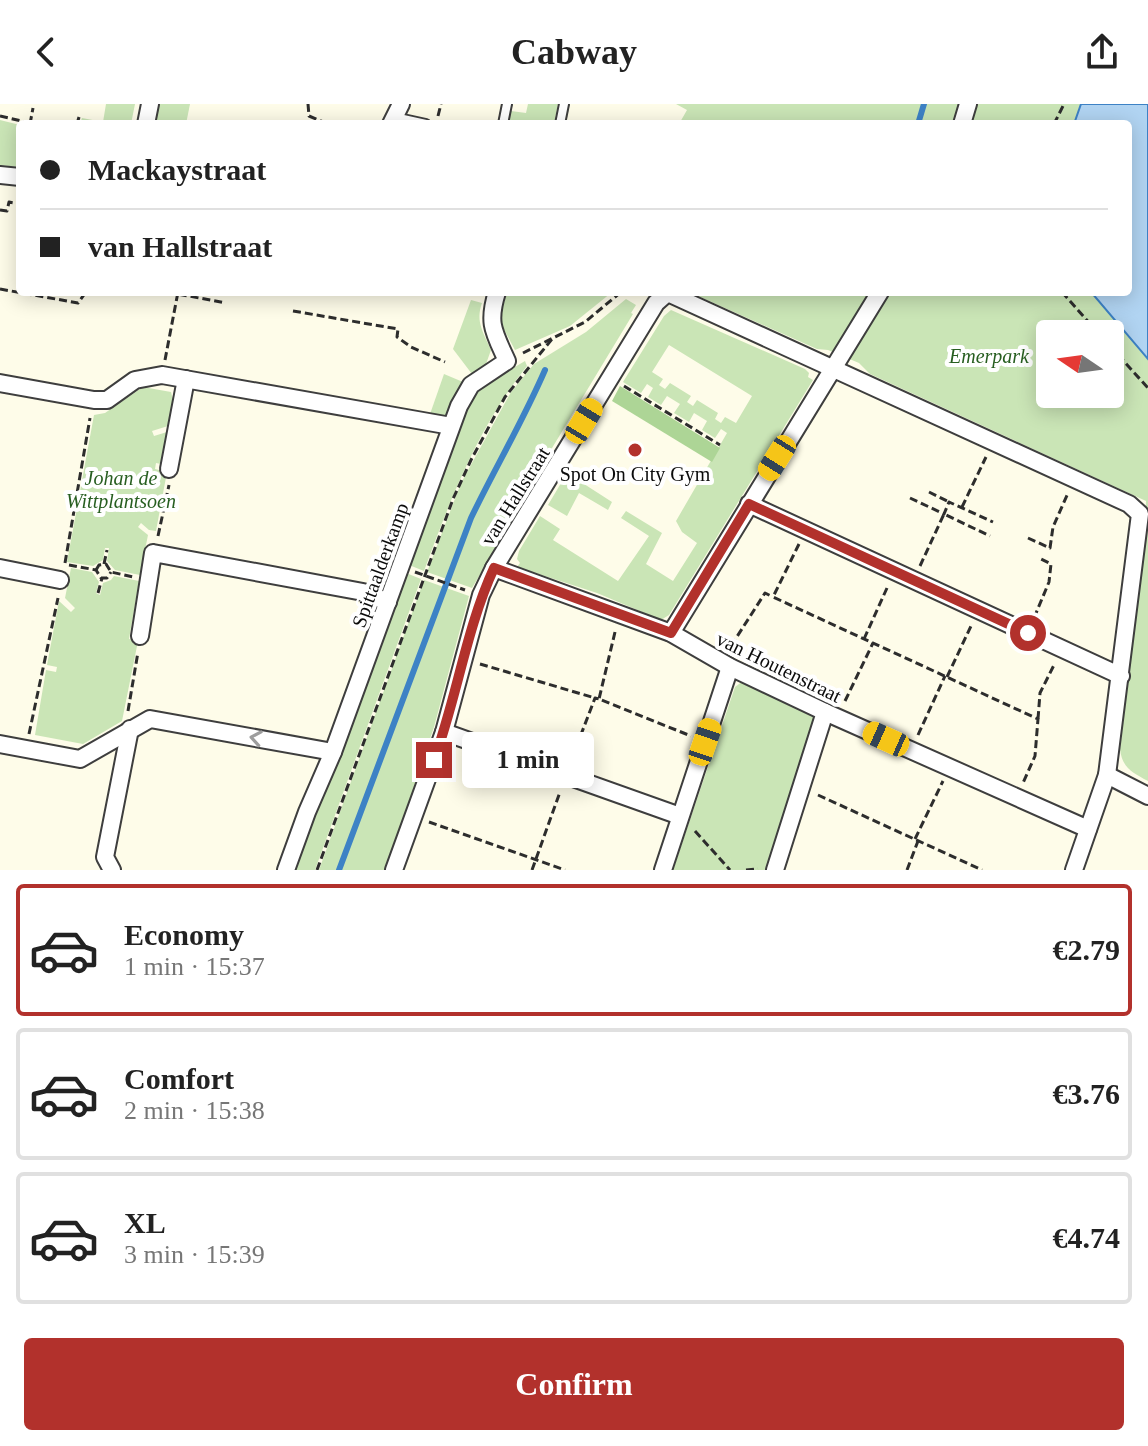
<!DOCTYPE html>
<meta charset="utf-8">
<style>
body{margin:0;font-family:"Times New Roman",serif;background:#f6f6f6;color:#222;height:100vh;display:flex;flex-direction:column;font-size:30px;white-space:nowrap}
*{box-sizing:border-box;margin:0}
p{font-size:26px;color:#767676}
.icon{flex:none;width:44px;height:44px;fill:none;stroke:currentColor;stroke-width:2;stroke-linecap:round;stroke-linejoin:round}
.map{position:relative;height:766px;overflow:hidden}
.sheet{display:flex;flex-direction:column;background:#fff;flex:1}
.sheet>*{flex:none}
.hud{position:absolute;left:16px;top:16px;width:1116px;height:176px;border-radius:8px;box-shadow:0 4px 20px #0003;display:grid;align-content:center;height:176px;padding:0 24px;background:#fff}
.needle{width:52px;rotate:283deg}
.fabs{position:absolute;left:1036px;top:216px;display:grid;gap:16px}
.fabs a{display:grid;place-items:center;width:88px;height:88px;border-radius:8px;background:#fff;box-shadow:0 4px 20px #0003;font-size:40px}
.end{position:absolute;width:36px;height:36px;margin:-18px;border:10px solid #b2312c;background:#fff;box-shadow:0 0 0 4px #fff}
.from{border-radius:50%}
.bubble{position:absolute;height:56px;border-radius:8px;background:#fff;box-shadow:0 4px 20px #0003;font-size:26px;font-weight:700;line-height:56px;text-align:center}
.car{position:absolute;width:24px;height:48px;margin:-24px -12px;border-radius:10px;box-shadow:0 0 6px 2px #0007;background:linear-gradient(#f5c518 24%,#345 0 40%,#f5c518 0 76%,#345 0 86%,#f5c518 0)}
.hud b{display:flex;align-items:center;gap:28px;height:76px;font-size:30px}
.hud b+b{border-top:2px solid #e0e0e0}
.hud i{width:20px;height:20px;background:#222}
ul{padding:14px 0 0;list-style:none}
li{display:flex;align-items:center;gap:24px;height:132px;margin:0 16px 12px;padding:0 8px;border:4px solid #e0e0e0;border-radius:8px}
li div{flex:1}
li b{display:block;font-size:30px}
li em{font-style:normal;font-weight:700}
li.on{border-color:#b2312c}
li>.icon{width:72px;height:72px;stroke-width:1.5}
.button{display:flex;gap:16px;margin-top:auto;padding:16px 24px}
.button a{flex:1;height:92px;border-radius:8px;background:#b2312c;color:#fff;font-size:32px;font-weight:700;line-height:92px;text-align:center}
header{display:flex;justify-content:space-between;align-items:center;height:104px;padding:0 24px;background:#fff;font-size:36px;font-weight:700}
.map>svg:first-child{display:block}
.green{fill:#cae5b6;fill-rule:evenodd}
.forest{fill:#add596}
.water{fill:#b1d4f2;stroke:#3d82c5;stroke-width:2}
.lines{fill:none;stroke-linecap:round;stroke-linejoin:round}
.stream{stroke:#3d82c5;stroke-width:6}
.lane-casing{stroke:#3e3e3e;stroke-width:12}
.street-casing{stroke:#3e3e3e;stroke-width:20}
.path{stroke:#2d2d2d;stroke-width:3;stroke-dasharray:8 4;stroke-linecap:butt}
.lane{stroke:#fff;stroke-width:8}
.street{stroke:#fff;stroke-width:16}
.oneway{stroke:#9d9d9d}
.route{stroke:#b2312c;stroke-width:10}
.poi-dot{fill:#b2312c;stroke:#fff;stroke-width:3}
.labels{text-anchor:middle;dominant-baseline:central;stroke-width:8;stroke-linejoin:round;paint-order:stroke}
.park-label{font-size:20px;font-style:italic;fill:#275e20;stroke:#fff}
.poi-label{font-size:20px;fill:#0b0b0b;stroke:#fff}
.street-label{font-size:20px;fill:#0b0b0b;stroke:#fff}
</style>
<header><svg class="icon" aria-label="back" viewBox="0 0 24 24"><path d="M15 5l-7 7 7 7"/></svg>Cabway<svg class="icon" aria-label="share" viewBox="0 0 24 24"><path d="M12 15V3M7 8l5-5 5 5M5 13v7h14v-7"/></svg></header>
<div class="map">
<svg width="1148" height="766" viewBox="0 0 1148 766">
<rect width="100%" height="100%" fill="#fefce9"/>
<g class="green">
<path d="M106,0h29l-4,20h-51l2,-6 21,4z"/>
<path d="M158,0h32l-4,20h-32z"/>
<path d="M528,0h30l-4,20h-45l2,-13 15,2z"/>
<path d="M676,0h472v677c-15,-8 -26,-13 -28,-32l24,-202 2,-46 -276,-127 -11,-11 -31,-13 -11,-1 -128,-57h439v-168h-449l8,-14zM1050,230h60v60h-60z"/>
<path d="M0,16l20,5 -2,42 -18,-2z"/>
<path d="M507,188h104v1l-41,33 -55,24 -16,-30z"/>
<path d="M626,195l10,6 -5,8 2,1 -87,144 5,4 -5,2 -74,124 -45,-16 34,-89 50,-91 23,-28 52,-32z"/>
<path d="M471,196l11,3c-7,19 2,30 9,47l-5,14 -14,10 -19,-25z"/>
<path d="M671,206l134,59 4,4 -1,4 5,3 -144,235 -8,5 -64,-27 -80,-26 3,-4 -3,-4 2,-8 21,-35 20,13 -7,11 65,41 31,-45 -28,-18 5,-7 36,22 -16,31 27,17 24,-38 -15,-11 -6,-11 51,-88 -6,-4 -6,9 -13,-8 5,-9 -13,-8 -5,9 -15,-9 6,-9 -13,-8 -6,9 -13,-8 5,-9 -6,-4 -6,9 -18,-11 41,-66zM669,241l83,51 -16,27 -11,-6 -4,6 -6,-4 3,-6 -21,-13 -4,6 -6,-4 4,-6 -21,-13 -5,6 -6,-4 4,-6 -11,-7z"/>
<path d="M525,257l2,5c-49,61 -76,132 -103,205l-15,-6 57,-158 10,-17z"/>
<path d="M444,270l19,8 -16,32 -4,3h-14z"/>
<path d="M143,283l28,5 2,8 -5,26 -16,5 2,5 13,-4 -6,32 -5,-1 -1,6 12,3 -11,59 -7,-1 -8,-7 -3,4 10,8 -8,40 -25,-5 -8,-9 2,-13h-4l-2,12 -10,6 -26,-4 27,-147 11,-2z"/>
<path d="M567,369l45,29 -4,8 -29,-17 -12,23 -19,-11z"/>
<path d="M71,464l21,4 7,10 -3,11 4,2 3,-12 8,-3 3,-4 25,5 -10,58 9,2 -16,80 -39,23 -48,-9 11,-65 10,2 1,-5 -10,-2 12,-64 12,11 4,-4 -10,-10z"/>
<path d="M406,469l15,6 -106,291h-22z"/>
<path d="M424,476l45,16 -35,131 -48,143h-67z"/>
<path d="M743,577l71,32 2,9 -50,148h-93l62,-183z"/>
</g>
<path class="forest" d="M620,282l100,62 -8,14 -100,-61z"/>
<path class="water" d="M1081,0h67v255l-57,-67h37v-168h-54z"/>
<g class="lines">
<g class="stream">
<path d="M918,20l6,-20"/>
<path d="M339,766l132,-352c24,-50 52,-97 74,-148"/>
</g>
<defs>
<g id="lane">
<path d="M394,13l32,7"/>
<path d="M503,20l4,-20"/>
<path d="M560,20l4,-20"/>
</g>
<g id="street">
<path d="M146,20l4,-20"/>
<path d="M391,20l10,-20"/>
<path d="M962,20l6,-20"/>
<path d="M0,71l20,2"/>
<path d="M0,279l94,17h13l28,-20 27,-5 289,51"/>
<path d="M169,365l17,-90"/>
<path d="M749,400l372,172"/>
<path d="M0,464l60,12"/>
<path d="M494,464l177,65 59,34 95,45 263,117"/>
<path d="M671,529l209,-341"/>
<path d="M140,532l13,-83 210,39 25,10"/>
<path d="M444,628l236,84"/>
<path d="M0,640l80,15 70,-40 183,33"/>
<path d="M1107,671l41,21"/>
<path d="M112,766l-7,-13 25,-128"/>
<path d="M286,766l21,-58 26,-60 126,-346 12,-21 36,-24c-13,-29 -20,-37 -10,-69"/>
<path d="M394,766l50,-138 37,-137 13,-27 162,-265 9,-8 5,-1 459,210 11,10 -33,261 -33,95"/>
<path d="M663,766l67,-203"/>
<path d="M775,766l50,-158"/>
</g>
</defs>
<use href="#lane" class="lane-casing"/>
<use href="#street" class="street-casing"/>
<g class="path">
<path d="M308,0l1,12 19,8"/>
<path d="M0,12l34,8"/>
<path d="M438,12l3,-12"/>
<path d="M30,20l3,-16"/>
<path d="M77,20l2,-7"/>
<path d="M1054,20l10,-20"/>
<path d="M0,106l7,1 2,-9 11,2"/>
<path d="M0,185l78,14 8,-11"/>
<path d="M167,188l59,11"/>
<path d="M1062,188l37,42"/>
<path d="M293,207l105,18 -1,8 14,10 34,15"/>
<path d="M1110,242l38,42"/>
<path d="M523,249l62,-31 36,-30"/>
<path d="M165,256l13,-68"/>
<path d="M624,282l96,59"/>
<path d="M929,388l20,10"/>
<path d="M910,394l34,16 5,-12 44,20"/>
<path d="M962,403l24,-50"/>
<path d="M158,432l11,-51"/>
<path d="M1028,434l22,10 3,-21 15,-34"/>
<path d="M799,440l-26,53 265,122 -3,37 -12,27"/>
<path d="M65,459l25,-145"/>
<path d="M104,460l3,-14"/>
<path d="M69,461l27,5 5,8h6l4,-6"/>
<path d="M920,462l24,-52 46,22"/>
<path d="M96,466l3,-5 7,-1 5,8 22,5"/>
<path d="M415,468l50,18"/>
<path d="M98,489l4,-15"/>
<path d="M1034,514l15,-36 2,-18 -12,-6"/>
<path d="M615,528l-16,67 92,37"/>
<path d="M864,535l23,-51"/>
<path d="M731,542l34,-53 8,4"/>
<path d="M480,560l115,34"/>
<path d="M947,573l24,-51"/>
<path d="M845,597l28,-58"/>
<path d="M128,607l10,-59"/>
<path d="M1038,615l2,-26 15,-30"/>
<path d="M29,630l29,-136"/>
<path d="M918,631l27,-59"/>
<path d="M572,654l23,-60 4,1"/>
<path d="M818,691l164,75"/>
<path d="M429,718l136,48"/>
<path d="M695,727l35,39"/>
<path d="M915,735l28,-58"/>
<path d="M317,766l136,-371 18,-39 34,-63 47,-58"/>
<path d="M532,766l28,-78"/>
<path d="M746,766l12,-1"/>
<path d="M907,766l11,-29"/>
</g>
<use href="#lane" class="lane"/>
<use href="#street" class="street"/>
</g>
<defs><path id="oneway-chevron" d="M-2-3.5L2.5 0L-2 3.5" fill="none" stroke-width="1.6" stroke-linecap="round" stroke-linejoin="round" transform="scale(2)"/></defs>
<use class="oneway" href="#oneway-chevron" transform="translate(256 634) rotate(-170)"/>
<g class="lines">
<path class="route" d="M434,656c23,-63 32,-131 60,-192l177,65 78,-129 279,129"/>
</g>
<circle class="poi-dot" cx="635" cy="346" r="8"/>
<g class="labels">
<g class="park-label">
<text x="989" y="252">Emerpark</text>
<text x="121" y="374">Johan de<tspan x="121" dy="23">Wittplantsoen</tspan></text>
</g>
<g class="poi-label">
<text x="635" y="370">Spot On City Gym</text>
</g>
<g class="street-label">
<text transform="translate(515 392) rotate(-58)">van Hallstraat</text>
<text transform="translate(380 461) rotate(-70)">Spittaalderkamp</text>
<text transform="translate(779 563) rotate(26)">van Houtenstraat</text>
</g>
</g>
</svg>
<div class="fabs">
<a><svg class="needle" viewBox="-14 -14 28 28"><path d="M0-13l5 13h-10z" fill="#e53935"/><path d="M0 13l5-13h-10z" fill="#767676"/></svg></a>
</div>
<i class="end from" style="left:1028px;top:529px"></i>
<i class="end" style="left:434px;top:656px"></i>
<div class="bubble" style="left:462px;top:628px;width:132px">1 min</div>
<i class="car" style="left:584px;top:317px;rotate:31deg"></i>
<i class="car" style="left:777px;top:354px;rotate:212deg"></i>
<i class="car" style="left:886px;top:635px;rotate:294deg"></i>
<i class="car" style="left:705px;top:638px;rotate:19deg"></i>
<div class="hud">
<b><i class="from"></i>Mackaystraat</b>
<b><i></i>van Hallstraat</b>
</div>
</div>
<section class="sheet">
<ul>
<li class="on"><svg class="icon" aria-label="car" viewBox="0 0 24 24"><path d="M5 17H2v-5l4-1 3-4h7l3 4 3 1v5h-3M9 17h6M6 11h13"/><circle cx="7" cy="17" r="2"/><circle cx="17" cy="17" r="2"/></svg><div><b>Economy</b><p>1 min · 15:37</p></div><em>€2.79</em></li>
<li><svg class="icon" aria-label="car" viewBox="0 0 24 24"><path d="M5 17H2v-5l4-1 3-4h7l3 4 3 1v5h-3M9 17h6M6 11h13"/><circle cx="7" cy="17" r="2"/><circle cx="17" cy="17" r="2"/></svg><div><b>Comfort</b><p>2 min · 15:38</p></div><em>€3.76</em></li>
<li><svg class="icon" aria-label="car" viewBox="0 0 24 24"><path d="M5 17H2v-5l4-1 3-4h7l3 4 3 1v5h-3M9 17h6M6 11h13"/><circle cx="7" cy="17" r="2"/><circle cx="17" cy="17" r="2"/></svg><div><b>XL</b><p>3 min · 15:39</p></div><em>€4.74</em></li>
</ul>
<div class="button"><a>Confirm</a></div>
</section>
